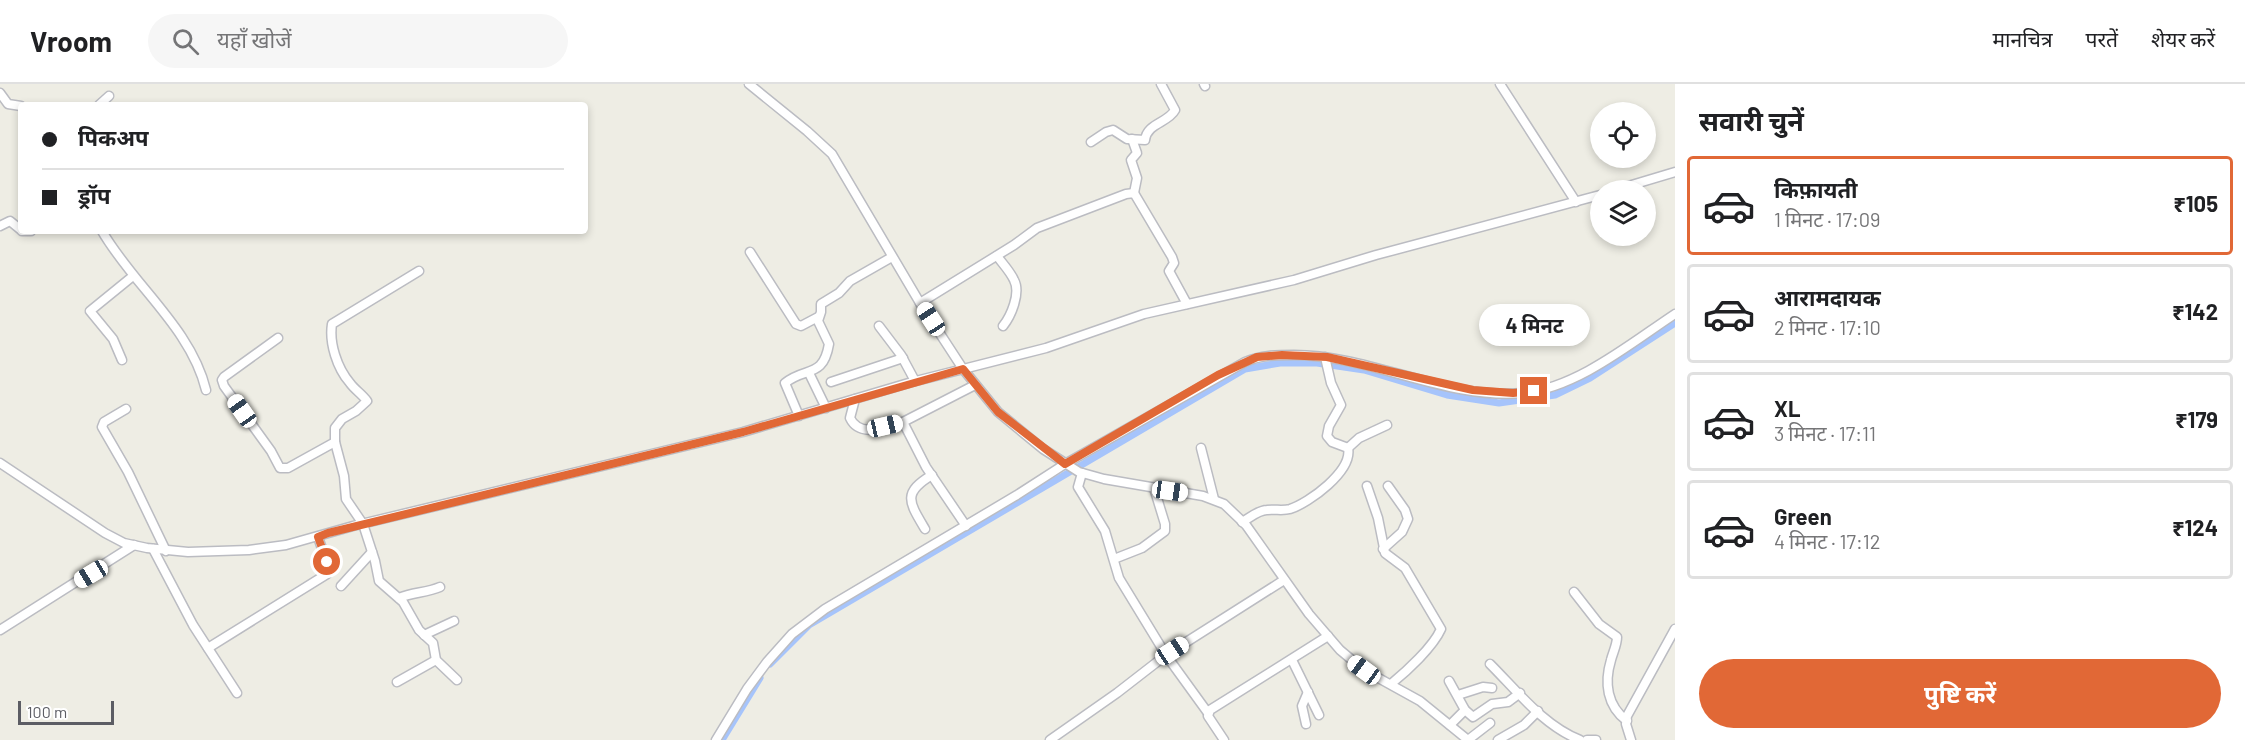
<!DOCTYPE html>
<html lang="hi">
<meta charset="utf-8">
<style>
body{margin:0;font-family:Barlow,"Noto Sans Devanagari",sans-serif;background:#f6f6f6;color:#202124;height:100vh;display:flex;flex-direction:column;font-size:22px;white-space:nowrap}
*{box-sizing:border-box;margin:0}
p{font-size:20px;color:#757577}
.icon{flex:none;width:33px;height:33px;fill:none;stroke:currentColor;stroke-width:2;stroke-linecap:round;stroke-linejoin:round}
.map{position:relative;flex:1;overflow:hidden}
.drawer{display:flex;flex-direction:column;background:#fff;width:570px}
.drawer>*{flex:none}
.banner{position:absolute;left:18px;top:18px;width:570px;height:132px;border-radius:6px;box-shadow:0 3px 9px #0003;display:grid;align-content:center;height:132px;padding:0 24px;background:#fff}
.buttons{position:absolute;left:1590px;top:18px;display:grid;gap:12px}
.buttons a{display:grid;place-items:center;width:66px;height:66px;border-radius:50%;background:#fff;box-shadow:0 3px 9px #0003;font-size:30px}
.scale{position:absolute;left:18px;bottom:15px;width:96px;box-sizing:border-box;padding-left:6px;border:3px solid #5c5d64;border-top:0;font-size:16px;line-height:21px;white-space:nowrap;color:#5c5d64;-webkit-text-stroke:4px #fff;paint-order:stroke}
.end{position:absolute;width:27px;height:27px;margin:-14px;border:8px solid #e16836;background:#fff;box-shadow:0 0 0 3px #fff}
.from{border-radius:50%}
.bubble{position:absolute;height:42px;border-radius:21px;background:#fff;box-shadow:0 3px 9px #0003;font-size:20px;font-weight:700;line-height:42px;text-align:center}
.car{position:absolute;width:18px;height:36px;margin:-18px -9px;border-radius:8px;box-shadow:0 0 4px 2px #0007;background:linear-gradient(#fff 24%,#345 0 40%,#fff 0 76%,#345 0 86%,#fff 0)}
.banner b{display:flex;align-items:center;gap:21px;height:57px;font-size:22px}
.banner b+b{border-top:2px solid #e0e0e0}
.banner i{width:15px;height:15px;background:#202124}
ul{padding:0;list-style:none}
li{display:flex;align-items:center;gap:18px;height:99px;margin:0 12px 9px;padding:0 12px;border:3px solid #e0e0e0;border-radius:6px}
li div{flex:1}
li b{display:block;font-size:22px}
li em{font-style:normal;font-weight:700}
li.active{border-color:#e16836}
li>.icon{width:54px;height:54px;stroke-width:1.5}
h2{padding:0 24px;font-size:27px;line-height:72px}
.cta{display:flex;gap:12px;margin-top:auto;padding:12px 24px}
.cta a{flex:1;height:69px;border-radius:36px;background:#e16836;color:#fff;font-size:24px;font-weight:700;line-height:69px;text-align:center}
header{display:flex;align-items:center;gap:36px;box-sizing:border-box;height:84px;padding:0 30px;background:#fff;border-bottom:2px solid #e0e0e0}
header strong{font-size:28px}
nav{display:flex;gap:33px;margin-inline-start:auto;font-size:21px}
.search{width:420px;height:54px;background:#f6f6f6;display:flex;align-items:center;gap:15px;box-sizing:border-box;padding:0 21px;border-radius:33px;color:#757577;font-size:22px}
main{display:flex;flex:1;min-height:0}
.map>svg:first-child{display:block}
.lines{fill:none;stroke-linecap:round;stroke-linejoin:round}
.canal{stroke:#a6c4fb;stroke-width:7}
.minor-casing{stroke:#bbbcc2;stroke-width:11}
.minor{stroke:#fff;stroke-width:8}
.route{stroke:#e16836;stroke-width:8}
</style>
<header>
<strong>Vroom</strong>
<div class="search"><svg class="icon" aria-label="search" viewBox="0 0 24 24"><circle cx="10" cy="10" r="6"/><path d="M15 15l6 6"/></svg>यहाँ खोजें</div>
<nav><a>मानचित्र</a><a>परतें</a><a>शेयर करें</a></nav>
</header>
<main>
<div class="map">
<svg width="1675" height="656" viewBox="0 0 1675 656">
<rect width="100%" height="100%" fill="#eeede4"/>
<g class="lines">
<g class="canal">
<path d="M770,580l39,-39 436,-256 35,-6h37l47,7 83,25 52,8 56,-8 35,-17 85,-55"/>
<path d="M722,656l38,-62"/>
</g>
<defs>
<g id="minor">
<path d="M749,0l58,47 25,23 88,149 43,66 35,43 45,37 36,23 25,7 99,17 21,8 22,21 63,89 31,36 24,20 56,31 48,39 22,-17"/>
<path d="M1204,0l1,2"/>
<path d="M1500,0l76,118"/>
<path d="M0,9l8,11 13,2"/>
<path d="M99,21l10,-9"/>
<path d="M1132,55l5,14 -6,7 6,18 -3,15"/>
<path d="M1091,58l15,-10 7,-2 14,9 18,1c2,-17 23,-17 30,-30l-14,-26"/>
<path d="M1615,106l60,-18"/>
<path d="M0,142l10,-5 11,9"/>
<path d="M22,147h9"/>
<path d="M102,147c31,54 89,97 104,159"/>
<path d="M750,168l46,72 5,2 17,-9"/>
<path d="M997,172c5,7 13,15 17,24 7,13 -3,36 -11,46"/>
<path d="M419,187l-87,53c-3,19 5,44 18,59 5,7 12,11 17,18l-11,10 -14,8 -7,9v14l9,34 2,23 17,25 12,37 4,20 24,21 16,28 14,13 3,17 21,20"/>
<path d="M920,219l94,-58 23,-17 89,-34 8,-1 38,64 2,6 -5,8 18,33"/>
<path d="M879,242l22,29 14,26"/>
<path d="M278,254l-54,39 -2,3 2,6 47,65 9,17h8l47,-26"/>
<path d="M122,276l-9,-21 -23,-28 43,-35"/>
<path d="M809,289l17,35"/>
<path d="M831,298l72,-24"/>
<path d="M855,315l-5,19c10,21 36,8 53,4"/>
<path d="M126,325l-22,13 -2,5 26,45 38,79"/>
<path d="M799,332l-14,-33c21,-17 38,-4 44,-39l-11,-23 3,-9v-8l18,-11 11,-12 42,-24"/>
<path d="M1201,364l13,51"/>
<path d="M1348,364l11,-10 28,-13"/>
<path d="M0,379l105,70 19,10 23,5 41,4 61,-2 37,-5 67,-19 390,-94 169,-50 134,-34 98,-34 150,-34 82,-25 224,-60"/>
<path d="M1082,389l-4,14 27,44 14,47 47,77 42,58"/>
<path d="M1367,402l11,32 7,35 20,15 36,61c-8,18 -34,42 -50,55"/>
<path d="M1242,438c8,-4 16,-12 25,-12 8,-1 16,1 23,-1 19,-6 63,-38 58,-61l-16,-6 -5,-6 2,-10 12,-21 -10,-22 -6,-26"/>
<path d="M966,442l-40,-59 -23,-45 72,-37"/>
<path d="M925,445c-16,-27 -23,-36 7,-54"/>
<path d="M153,465l40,76 44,68"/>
<path d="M1383,465l19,-17 6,-13 -3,-9 -17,-24"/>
<path d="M1114,475l28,-11 23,-17v-7l-11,-36"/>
<path d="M341,502l31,-34"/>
<path d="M1574,508l25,32 18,13c0,8 -4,15 -6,23 -7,23 -4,46 16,61"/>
<path d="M399,514c14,-6 27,-5 41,-11"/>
<path d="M0,546l134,-85"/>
<path d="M424,551l30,-14"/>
<path d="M208,564l119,-74 2,-5 -11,-32"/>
<path d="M1292,576l27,55"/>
<path d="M1490,580c27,27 54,62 90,76"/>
<path d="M1449,597l16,29 8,7 19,-13 16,-2 12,-9"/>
<path d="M397,598l39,-22"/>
<path d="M1458,611l25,-8 9,1"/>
<path d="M1306,640l-4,-18 6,-14"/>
<path d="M1450,641l15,-15"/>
<path d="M716,656l31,-51 20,-27 25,-28 33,-25 192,-114 48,-31 180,-102c16,-7 32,-7 49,-7 77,0 152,45 229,38 54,-5 108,-50 152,-79"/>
<path d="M1050,656l67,-47 49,-38 118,-75"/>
<path d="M1224,656l-16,-24 2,-6 118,-74"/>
<path d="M1498,656l26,-15 14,-14"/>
<path d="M1587,656h9"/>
<path d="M1631,656l-5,-16 1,-8 48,-87"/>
</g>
</defs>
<use href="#minor" class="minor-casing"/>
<use href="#minor" class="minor"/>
</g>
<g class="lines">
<path class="route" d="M327,478l-9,-25 10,-4 415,-101 220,-63 35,43 67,52 153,-89 39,-18 25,-2 45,2 146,33 40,3 21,-2"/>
</g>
</svg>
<div class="buttons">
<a><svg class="icon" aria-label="locate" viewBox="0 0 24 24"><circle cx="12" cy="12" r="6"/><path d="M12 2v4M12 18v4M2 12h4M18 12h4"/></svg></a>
<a><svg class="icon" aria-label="layers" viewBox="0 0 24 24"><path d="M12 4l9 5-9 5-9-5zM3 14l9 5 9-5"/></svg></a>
</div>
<div class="scale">100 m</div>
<i class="end from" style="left:327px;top:478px"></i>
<i class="end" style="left:1534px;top:307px"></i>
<div class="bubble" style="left:1479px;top:220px;width:111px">4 मिनट</div>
<i class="car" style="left:931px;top:235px;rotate:327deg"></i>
<i class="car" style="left:242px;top:327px;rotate:325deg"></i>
<i class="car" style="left:885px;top:342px;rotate:77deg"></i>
<i class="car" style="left:1170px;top:407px;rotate:98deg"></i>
<i class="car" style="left:91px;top:490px;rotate:239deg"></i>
<i class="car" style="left:1172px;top:567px;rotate:57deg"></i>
<i class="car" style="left:1364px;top:586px;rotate:306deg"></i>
<div class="banner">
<b><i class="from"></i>पिकअप</b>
<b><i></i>ड्रॉप</b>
</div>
</div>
<section class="drawer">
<h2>सवारी चुनें</h2>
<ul>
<li class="active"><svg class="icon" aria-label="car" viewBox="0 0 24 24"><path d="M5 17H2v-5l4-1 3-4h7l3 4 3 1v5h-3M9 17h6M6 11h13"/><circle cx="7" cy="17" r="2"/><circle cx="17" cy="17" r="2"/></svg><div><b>किफ़ायती</b><p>1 मिनट · 17:09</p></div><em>₹105</em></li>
<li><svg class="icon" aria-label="car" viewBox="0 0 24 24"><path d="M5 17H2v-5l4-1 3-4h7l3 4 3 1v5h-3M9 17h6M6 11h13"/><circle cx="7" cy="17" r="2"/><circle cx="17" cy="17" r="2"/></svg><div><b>आरामदायक</b><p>2 मिनट · 17:10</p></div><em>₹142</em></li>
<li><svg class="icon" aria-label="car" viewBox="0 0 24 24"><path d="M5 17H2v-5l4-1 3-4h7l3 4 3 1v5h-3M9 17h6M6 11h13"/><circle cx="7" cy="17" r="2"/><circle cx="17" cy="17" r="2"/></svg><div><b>XL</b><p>3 मिनट · 17:11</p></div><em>₹179</em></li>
<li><svg class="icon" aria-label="car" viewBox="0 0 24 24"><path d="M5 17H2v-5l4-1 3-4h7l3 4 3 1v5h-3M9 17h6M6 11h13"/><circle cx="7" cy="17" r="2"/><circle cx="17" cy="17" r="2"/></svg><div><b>Green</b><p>4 मिनट · 17:12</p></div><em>₹124</em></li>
</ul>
<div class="cta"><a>पुष्टि करें</a></div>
</section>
</main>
